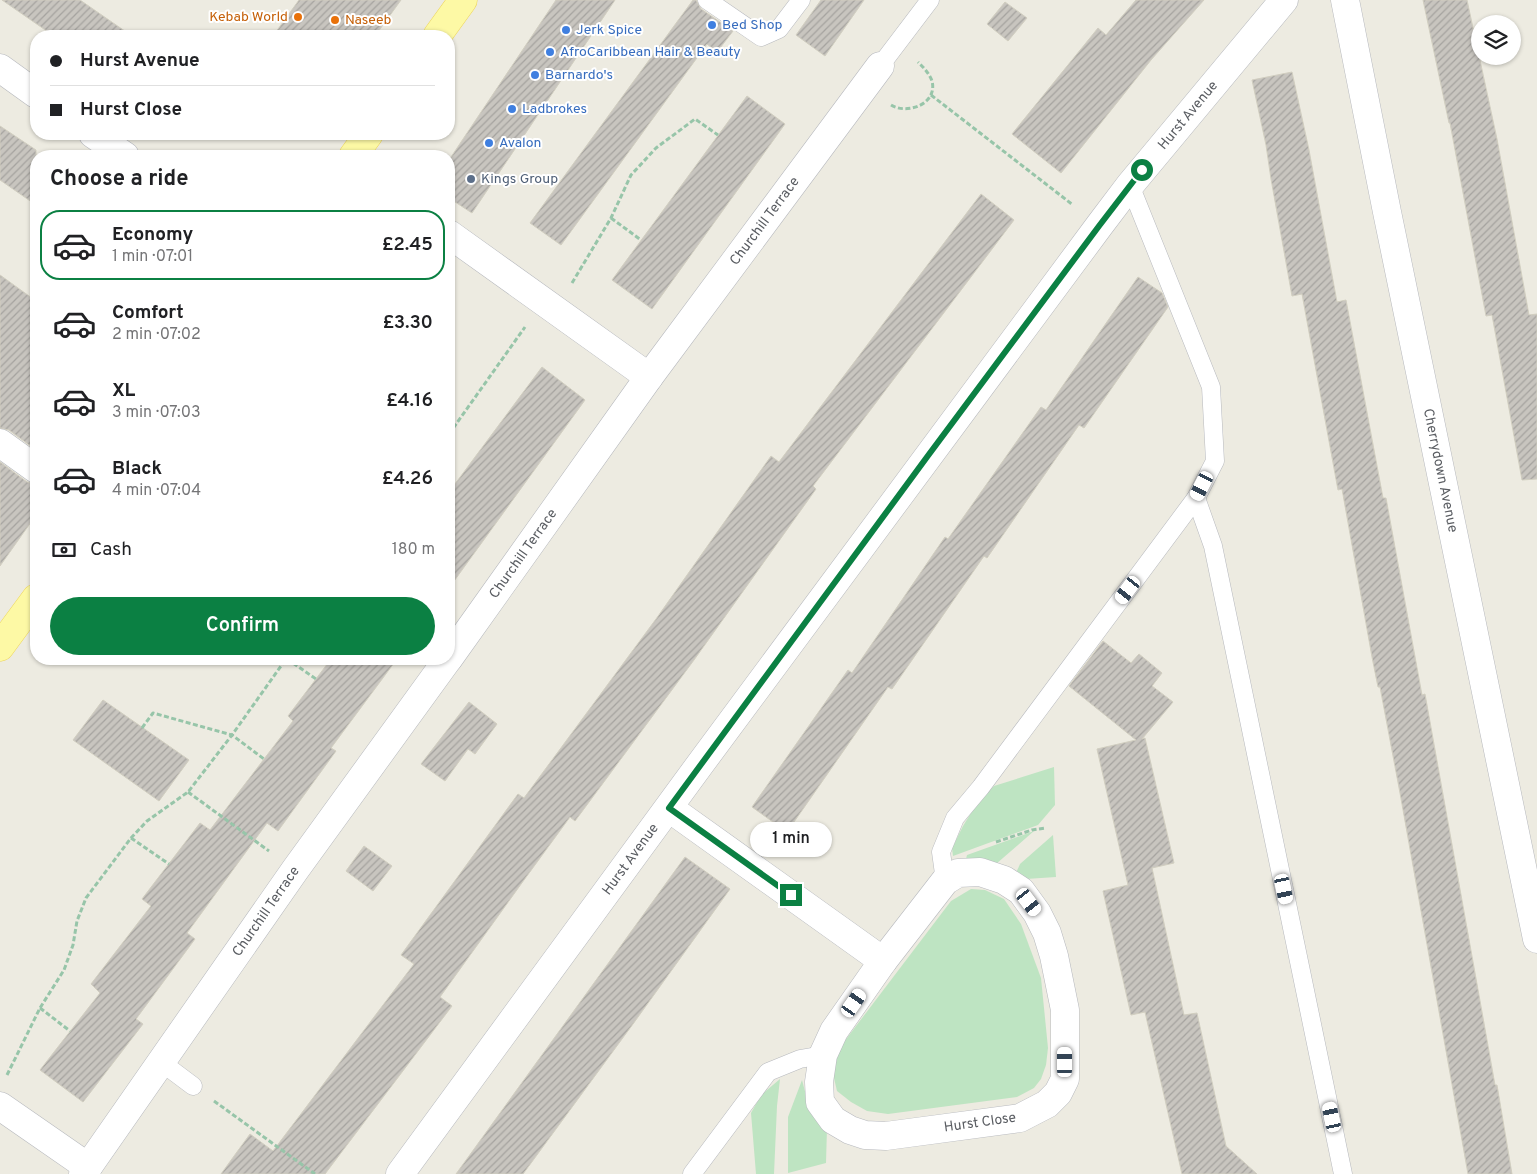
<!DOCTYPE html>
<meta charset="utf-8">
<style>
body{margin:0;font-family:Overpass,sans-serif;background:#f2f2f2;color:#202124;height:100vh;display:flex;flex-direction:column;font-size:19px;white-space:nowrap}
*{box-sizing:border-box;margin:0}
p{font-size:16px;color:#757577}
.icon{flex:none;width:28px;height:28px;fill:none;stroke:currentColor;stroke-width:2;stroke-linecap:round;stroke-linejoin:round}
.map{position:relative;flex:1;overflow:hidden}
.drawer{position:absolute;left:30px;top:150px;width:425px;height:515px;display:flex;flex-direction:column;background:#fff;border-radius:20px;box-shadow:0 1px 4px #0004}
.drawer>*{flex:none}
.banner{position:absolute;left:30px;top:30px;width:425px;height:110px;border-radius:20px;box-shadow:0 1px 4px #0004;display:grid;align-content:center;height:110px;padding:0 20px;background:#fff}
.tools{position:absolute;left:1471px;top:15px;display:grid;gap:10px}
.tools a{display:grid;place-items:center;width:50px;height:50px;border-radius:50%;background:#fff;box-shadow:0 1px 4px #0004;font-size:25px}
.end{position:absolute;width:22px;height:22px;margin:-11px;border:6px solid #0b8043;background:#fff;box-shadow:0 0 0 2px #fff}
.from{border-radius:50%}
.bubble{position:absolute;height:35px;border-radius:18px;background:#fff;box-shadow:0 1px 4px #0004;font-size:16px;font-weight:600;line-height:35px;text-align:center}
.car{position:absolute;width:15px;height:30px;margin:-15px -8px;border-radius:6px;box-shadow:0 0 4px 1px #0007;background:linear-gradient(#fff 24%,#345 0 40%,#fff 0 76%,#345 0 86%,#fff 0)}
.banner b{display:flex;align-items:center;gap:18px;height:48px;font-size:19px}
.banner b+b{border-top:1px solid #e0e0e0}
.banner i{width:12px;height:12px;background:#202124}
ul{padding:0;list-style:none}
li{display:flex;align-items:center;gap:15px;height:70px;margin:0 10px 8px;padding:0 10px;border:2px solid transparent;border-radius:20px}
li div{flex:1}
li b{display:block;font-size:19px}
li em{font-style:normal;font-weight:600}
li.current{border-color:#0b8043}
li>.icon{width:45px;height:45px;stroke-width:1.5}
h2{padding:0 20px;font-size:22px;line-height:60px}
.pay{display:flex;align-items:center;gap:12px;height:55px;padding:0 20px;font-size:19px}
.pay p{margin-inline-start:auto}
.action{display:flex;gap:10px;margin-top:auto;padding:10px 20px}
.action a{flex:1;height:58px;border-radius:30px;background:#0b8043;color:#fff;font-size:20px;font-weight:600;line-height:58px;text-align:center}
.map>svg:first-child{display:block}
.grass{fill:#bee4c2}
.building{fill:url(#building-hatch);stroke:#d1cec0}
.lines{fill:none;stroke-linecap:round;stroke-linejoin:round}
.lane-casing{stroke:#b7b9be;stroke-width:19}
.street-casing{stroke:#b7b9be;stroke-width:29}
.primary-casing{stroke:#eed558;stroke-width:29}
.path{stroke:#97c5a9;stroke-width:3;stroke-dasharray:5 2.5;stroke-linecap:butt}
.lane{stroke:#fff;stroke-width:18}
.street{stroke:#fff;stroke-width:28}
.primary{stroke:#fdf9a5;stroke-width:28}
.route{stroke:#0b8043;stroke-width:6}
.food-dot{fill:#e8710a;stroke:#fff;stroke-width:2}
.shop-dot{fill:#3f7fe0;stroke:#fff;stroke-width:2}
.service-dot{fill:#5c6f8a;stroke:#fff;stroke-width:2}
.labels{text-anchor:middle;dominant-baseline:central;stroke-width:4;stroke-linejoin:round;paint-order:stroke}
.food-label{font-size:14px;fill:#c56008;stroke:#fff;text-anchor:end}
.shop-label{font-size:14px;fill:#366cbe;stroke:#fff;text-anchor:start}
.street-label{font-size:14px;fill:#5a5d62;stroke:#fff}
.service-label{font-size:14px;fill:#4e5e75;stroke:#fff;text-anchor:start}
</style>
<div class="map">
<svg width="1537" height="1174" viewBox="0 0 1537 1174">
<defs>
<pattern id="building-hatch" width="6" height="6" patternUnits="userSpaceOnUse" patternTransform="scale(1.25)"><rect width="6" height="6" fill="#c8c5bf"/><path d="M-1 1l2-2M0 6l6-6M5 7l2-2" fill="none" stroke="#a5a39f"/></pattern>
</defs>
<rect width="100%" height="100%" fill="#edebe1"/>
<g class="grass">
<path d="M1054,767l1,38 -17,20 -85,31 -1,-8 11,-22 16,-26 15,-14z"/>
<path d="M1034,831l-38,33 -11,-3 -19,-2 1,-4z"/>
<path d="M1053,835l3,42 -30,2 -10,-6 4,-9z"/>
<path d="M971,889l14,1 19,9 17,25 20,54 7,70 -2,17 -5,14 -7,9 -17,9 -129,17 -21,-3 -16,-9 -14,-11 -4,-17 1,-19 117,-154z"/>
<path d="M780,1079l-3,27 -3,68h-18l-5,-61 10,-18z"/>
<path d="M802,1080l5,19 20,29 -1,35 -38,10v-56z"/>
</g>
<g class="building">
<path d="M2,0h78l52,36h-78z"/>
<path d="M299,0h102l-26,36h-102z"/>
<path d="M556,0h59l-143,213 -23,-15v-38z"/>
<path d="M693,0h3l5,9 32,22 -16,21 -10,-8 -146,201 -31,-22z"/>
<path d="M821,0h43l-39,56 -29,-21z"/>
<path d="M1136,0h68l-53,60 -90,113 -49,-39 86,-106 8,7z"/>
<path d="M1423,0h44l30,139 32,176 8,-1v165l-15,1 -30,-165 -6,1 -36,-193h-1z"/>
<path d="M1005,2l22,16 -19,23 -21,-17z"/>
<path d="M1292,72l17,78 28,152 9,-2 37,198h3l36,197 3,-1 57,318 13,73h2l15,89h-44l-68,-381 -20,-106h-2l-6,-30 -30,-168 -4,1 -36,-196 -10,2 -21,-117 -5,-34 -14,-65z"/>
<path d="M747,96l38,28 -133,185 -40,-29z"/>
<path d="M0,126l36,24v55l-36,-25z"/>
<path d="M981,194l33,26 -201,266 3,3 -122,171 -99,134 -20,27 -5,-4 -46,63 -84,117 12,9 -127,168h-104l29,-40 23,17 141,-187 -13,-9 117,-161 6,4 132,-179 115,-163 8,6z"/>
<path d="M0,275l36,26v149l-27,-20 -9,-2z"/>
<path d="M1138,277l24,16 6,14 -84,121 -5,-3 -92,133 -3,-2 -92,133 -4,-2 -101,145 -35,-25 96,-137 4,3 93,-136 3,2 93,-132 5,3z"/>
<path d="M542,367l43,33 -136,188v-96z"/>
<path d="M0,462l27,20 9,2v31l-36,51z"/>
<path d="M1103,641l28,22 8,-9 23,19 -10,13 21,16 -31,37 3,-1 29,125 -22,5 32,147 13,-2 29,133 31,28h-75l-37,-162 -14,3 -28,-124 25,-6 -31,-136 39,-9 -67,-54z"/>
<path d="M331,659h66l-66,89 5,3 -58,80 -11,-8 -80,110 8,6 -59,80 7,5 -60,78 -43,-32 60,-77 -9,-9 60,-78 -9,-7 58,-76 10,7 83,-109 -5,-5z"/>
<path d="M103,700l86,60 -30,41 -86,-61z"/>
<path d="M469,702l28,22 -22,30 -7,-5 -23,32 -24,-17z"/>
<path d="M364,846l28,20 -19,25 -27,-20z"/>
<path d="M685,857l45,32 -97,135 -110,150h-67z"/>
</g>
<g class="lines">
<defs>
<g id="lane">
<path d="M707,0l54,37 18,-8 22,-29"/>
<path d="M880,66l50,-66"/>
<path d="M1196,498l17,48 130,628"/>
<path d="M945,881l-4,-29 14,-34 26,-31 215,-289 19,-37 -4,-74 -81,-202"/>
<path d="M161,1062l32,24"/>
<path d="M692,1174l76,-102 32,-13 23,-4"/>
</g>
<g id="street">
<path id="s1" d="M1345,0l42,212 150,727"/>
<path d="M0,68l36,26"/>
<path d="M93,134l32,22"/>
<path d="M449,234l200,143"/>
<path d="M0,443l36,26"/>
<path id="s2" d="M449,658l200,-281 231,-311"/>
<path d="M669,808l214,153"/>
<path d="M980,872l24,8 17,11 16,22 10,20 7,23 11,54v69l-7,14 -11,11 -27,14 -134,18 -21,-1 -15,-5 -17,-10 -13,-18 -1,-20 4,-27 11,-24 49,-70 62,-80 13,-8z"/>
<path d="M0,1106l88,61"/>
<path id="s3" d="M83,1174l212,-304 153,-211"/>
<path id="s4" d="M400,1174l301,-411 398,-537 31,-41 154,-185"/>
</g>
<g id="primary">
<path d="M437,36l26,-36"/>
<path d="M353,156l16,-22"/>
<path d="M0,647l36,-49"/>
</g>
</defs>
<use href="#lane" class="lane-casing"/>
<use href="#street" class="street-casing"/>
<use href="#primary" class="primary-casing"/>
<g class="path">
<path d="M931,95l142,110"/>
<path d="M891,105c16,10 47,-1 41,-24 -3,-8 -8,-13 -14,-19"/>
<path d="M611,218l30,22"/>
<path d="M572,283l39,-65 20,-43 25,-27 39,-29 23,16"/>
<path d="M449,434l76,-107"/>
<path d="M287,659l29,20"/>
<path d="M142,728l11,-15 79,22 32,24"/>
<path d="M188,792l81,59"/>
<path d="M131,838l38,26"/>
<path d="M996,842l36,-12 14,-2"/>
<path d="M40,1008l30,23"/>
<path d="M7,1075l33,-67 24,-38 9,-25 4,-24 9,-23 45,-60 16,-17 41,-29 44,-57 54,-76"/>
<path d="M214,1101l101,73"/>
</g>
<use href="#lane" class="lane"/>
<use href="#street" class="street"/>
<use href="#primary" class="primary"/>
</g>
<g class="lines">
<path class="route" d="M791,895l-122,-87 258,-351 172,-231 43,-56"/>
</g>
<g class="food-dot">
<circle cx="298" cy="17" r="5"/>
<circle cx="335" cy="20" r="5"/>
</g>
<g class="shop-dot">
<circle cx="712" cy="25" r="5"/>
<circle cx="566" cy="30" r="5"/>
<circle cx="550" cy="52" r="5"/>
<circle cx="535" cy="75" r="5"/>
<circle cx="512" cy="109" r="5"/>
<circle cx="489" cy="143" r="5"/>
</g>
<circle class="service-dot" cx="471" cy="179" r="5"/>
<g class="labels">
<g class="food-label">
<text x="288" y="17">Kebab World</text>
<text x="345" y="20" text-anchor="start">Naseeb</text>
</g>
<g class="shop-label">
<text x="722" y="25">Bed Shop</text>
<text x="576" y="30">Jerk Spice</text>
<text x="560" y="52">AfroCaribbean Hair &amp; Beauty</text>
<text x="545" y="75">Barnardo's</text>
<text x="522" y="109">Ladbrokes</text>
<text x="499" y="143">Avalon</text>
</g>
<g class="street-label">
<text stroke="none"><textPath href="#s4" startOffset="1320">Hurst Avenue</textPath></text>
<text stroke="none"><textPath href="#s2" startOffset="539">Churchill Terrace</textPath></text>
<text stroke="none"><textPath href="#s1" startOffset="480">Cherrydown Avenue</textPath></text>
<text stroke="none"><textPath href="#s2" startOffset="128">Churchill Terrace</textPath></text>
<text stroke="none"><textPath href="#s4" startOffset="390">Hurst Avenue</textPath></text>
<text stroke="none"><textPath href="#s3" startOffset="320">Churchill Terrace</textPath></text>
<text transform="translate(980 1123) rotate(-8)">Hurst Close</text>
</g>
<g class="service-label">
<text x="481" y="179">Kings Group</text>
</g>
</g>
</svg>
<div class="tools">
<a><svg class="icon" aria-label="layers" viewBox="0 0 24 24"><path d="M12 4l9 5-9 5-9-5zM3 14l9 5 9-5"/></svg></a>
</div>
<i class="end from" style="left:1142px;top:170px"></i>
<i class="end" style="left:791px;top:895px"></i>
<div class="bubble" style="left:750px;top:822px;width:82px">1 min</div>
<i class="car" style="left:1202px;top:486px;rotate:207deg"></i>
<i class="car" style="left:1128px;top:590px;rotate:217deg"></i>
<i class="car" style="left:1284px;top:889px;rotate:168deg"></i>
<i class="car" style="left:1029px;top:902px;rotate:143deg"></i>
<i class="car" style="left:854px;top:1003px;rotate:35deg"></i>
<i class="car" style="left:1065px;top:1062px;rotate:0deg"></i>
<i class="car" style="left:1332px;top:1117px;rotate:348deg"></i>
<div class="banner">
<b><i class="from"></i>Hurst Avenue</b>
<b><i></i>Hurst Close</b>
</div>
<section class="drawer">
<h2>Choose a ride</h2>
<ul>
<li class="current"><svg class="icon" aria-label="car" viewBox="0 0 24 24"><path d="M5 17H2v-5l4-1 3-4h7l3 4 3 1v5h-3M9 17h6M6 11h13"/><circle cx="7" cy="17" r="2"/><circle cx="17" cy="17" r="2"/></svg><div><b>Economy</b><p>1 min · 07:01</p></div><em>£2.45</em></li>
<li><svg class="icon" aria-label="car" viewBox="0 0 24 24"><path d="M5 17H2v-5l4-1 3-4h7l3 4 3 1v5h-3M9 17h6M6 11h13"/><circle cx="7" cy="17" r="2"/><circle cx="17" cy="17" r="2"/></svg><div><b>Comfort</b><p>2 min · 07:02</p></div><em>£3.30</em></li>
<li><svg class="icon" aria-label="car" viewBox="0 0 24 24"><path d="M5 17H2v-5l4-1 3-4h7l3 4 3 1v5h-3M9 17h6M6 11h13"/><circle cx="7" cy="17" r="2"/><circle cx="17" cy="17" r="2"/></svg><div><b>XL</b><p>3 min · 07:03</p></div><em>£4.16</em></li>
<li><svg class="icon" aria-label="car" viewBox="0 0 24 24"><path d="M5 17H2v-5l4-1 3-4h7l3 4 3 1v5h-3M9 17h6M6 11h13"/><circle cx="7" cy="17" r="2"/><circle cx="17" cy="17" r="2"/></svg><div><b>Black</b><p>4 min · 07:04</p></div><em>£4.26</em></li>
</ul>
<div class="pay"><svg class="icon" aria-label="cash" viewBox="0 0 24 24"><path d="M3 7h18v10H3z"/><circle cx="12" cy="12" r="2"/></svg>Cash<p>180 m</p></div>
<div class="action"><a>Confirm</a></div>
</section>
</div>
